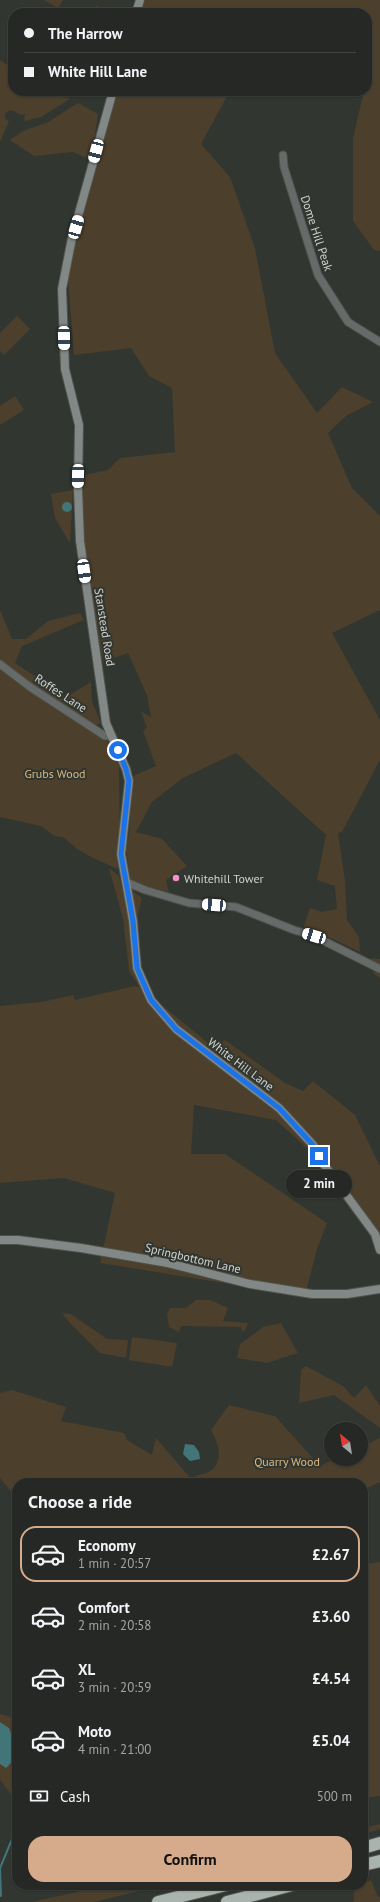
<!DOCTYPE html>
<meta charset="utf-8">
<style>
body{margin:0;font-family:"PT Sans",sans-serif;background:#313431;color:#f1f3f6;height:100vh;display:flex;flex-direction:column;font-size:15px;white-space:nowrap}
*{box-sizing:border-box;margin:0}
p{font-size:13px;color:#a3a6a6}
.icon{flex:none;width:22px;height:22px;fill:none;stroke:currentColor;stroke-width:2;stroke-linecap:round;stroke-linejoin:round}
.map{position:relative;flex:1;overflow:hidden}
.drawer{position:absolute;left:12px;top:1478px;width:356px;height:412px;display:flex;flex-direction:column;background:#252824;border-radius:16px;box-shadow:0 1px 3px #0004,0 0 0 1px #424441}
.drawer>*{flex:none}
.guide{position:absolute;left:8px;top:8px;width:364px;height:88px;border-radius:16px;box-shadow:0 1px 3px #0004,0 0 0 1px #424441;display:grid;align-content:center;height:88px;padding:0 16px;background:#252824}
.needle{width:26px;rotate:330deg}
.buttons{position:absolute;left:324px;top:1422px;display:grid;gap:8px}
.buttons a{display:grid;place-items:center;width:44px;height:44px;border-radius:50%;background:#252824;box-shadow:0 1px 3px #0004,0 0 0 1px #424441;font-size:20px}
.end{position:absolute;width:18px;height:18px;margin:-9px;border:5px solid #1a73e8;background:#fff;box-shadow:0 0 0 2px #fff}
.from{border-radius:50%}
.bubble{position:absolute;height:28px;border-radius:14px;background:#252824;box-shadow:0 1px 3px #0004,0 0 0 1px #424441;font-size:13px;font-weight:800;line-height:28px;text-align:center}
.car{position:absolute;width:12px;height:24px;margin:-12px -6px;border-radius:5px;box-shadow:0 0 3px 1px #0007;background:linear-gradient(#fff 24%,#345 0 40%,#fff 0 76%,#345 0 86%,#fff 0)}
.guide b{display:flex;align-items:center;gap:14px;height:38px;font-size:15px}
.guide b+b{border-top:1px solid #424441}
.guide i{width:10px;height:10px;background:#f1f3f6}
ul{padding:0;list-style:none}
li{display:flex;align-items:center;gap:12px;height:56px;margin:0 8px 6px;padding:0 8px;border:2px solid transparent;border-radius:16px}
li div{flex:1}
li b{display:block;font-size:15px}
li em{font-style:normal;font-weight:800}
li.on{border-color:#d6ab8b}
li>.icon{width:36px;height:36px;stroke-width:1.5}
h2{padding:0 16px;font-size:18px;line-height:48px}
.pay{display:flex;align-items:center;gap:10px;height:44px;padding:0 16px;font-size:15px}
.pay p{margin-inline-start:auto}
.primary-button{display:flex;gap:8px;margin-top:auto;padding:8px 16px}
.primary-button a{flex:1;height:46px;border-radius:16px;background:#d6ab8b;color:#111;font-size:16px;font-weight:800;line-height:46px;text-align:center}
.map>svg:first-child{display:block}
.green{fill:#4c3f2b}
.water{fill:#427578}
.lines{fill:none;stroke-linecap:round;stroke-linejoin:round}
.stream{stroke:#427578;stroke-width:2}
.street-casing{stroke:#4e524d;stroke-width:9}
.secondary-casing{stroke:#4e524d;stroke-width:10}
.highway-casing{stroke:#4e524d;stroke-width:14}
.street{stroke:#666a69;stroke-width:7}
.secondary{stroke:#818885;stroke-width:8}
.highway{stroke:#a9b4af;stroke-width:12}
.route{stroke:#1a73e8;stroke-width:5}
.poi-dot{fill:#f98fc9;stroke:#313630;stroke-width:1.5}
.labels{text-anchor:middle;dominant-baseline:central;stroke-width:4;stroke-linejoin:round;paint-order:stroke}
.street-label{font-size:12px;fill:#d0d3cf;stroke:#313630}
.park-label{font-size:12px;fill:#ddb87f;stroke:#313630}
.poi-label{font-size:12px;fill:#d0d3cf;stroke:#313630;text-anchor:start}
</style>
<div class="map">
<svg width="380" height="1902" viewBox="0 0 380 1902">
<rect width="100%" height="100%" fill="#313630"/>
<g class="green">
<path d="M44,0h19l-5,8z"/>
<path d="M144,0h236v251l-6,-1 -21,-29v-83l11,-47h3v-78h-227z"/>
<path d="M96,5l11,6 13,2h-24z"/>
<path d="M0,60l13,9v22h41l16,8 -29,18 -17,4 1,-7 -3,1 -11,-5 -6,3v6l4,2 -9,21z"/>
<path d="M117,91h113l-29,53 29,33 25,71 20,105 42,60 25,-26 31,15 -27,14 -18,17 24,55 28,28v94l-48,23 48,87v40l-38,72 -4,1 7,47 2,40 12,17 1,15 -27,-13 -30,-10 7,-21 12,4 15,-3 -2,-23 -18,-6 9,-45 -90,-82 -53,25 -31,24 -16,30 26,7 25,27 -21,14 3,12 -33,-9 -6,-4 -4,-30 3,-15 4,-58 23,-10 -13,-35 4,-3 -6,-17 10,6 -4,-22 -19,-42 -25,9 -21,-112v-55l3,-20 23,-5 12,-12 55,-6 -3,-64 -23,-12 -18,-28 -57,7 -6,-77 16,-73z"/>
<path d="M78,103l20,11 -7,46 -18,-8 -39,4 -24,-16 13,-9 25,-9z"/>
<path d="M17,316l13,13 -26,26 -4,-4v-18z"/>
<path d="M15,396l9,14 -24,15v-19z"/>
<path d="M73,490l-3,53 -15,-25 -4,-24z"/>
<path d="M0,610l12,29h14l22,-18 32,-8 4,7 -62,26 -7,17 51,34 25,-15 1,20 9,21 -5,2c-34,-19 -65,-41 -96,-65z"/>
<path d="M0,667l59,43 49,32 11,24 1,96 -3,7 -28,-13 -12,-7 -14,-12 -9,-1 -13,-10 -41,-9z"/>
<path d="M109,868l10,8 3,12 7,33 5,47 6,19 73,60 12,-7 60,43 18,8 10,-10 42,34 25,51v89l-14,-27 -55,-76 -35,-32 -82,-15 -3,49h34l102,69 -10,26 -10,39 9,10 -216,-35 15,-70 -51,-15 -64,5v-177l42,-4 31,-7 2,5 59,-14 6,1 -11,-16 -6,-52z"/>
<path d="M131,890l11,8 -5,21z"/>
<path d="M371,958l9,1v19l-6,-4z"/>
<path d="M196,1300h14l18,8 -5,13 25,2 -3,7 -3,2 -1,-5 -60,-1 -2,6 -10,-5 -2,-13 3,-6h16z"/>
<path d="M62,1313l9,1 36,25 21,1 -2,18 -26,-5 -31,-31z"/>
<path d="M281,1323l17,30 -31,10 -30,-5 3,-14 23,-17z"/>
<path d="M132,1337l45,6 -5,24 -43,-7z"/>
<path d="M306,1366l37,20 11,12 12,-13 14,21v22l-46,-33 -35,8 2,-33z"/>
<path d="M12,1390l54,17 -5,14 63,12 3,7 25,15 4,-17 37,43 4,-6c27,-3 25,-26 14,-45l18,-25 46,11 45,50 15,-7h26v-12l19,-9v44l-17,8v-7h-346v16l-17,-21v-85z"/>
<path d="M380,1562v234l-17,2v-234z"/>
<path d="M0,1714l17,5v83l-17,-22z"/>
<path d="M380,1824v5l-17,5v-6z"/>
<path d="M371,1880l7,17h2v5h-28l2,-1 -1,-15 10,-1v-2z"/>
<path d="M108,1885h56l-70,17h-62z"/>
</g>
<g class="water">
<circle cx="67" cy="507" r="5"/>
<path d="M185,1444l9,1 5,7 1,7 -10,2 -7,-7z"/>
<path d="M0,1722l9,6 2,6 6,2v21l-11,11 -6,-4z"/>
</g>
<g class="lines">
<g class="stream">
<path d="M12,1759l5,16"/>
<path d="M1,1896l-1,-28 17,-41"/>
</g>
<defs>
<g id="street">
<path d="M283,155l1,12 34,108 30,47 32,20"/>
<path d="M0,664l30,23 75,49h7"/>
<path d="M126,882l19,8 44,13 47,4 58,23 20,6 66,33"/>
</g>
<g id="secondary">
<path d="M136,13l4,-13"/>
<path d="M113,91l-41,147 -10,51 3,80 14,56 -1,64 2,52 26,182 20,46 3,12 -8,73 12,67 4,47 14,32 25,29 103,79 34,37 12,21 50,68 5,16"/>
<path d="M0,1240h18l63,8 87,15 82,21 62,10h35l33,-5"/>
</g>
<g id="highway">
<path d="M363,1848l17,-5"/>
<path d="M363,1865l17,-4"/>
<path d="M158,1902l68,-17"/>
<path d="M227,1902l65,-17"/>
</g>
</defs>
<use href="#street" class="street-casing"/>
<use href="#secondary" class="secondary-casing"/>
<use href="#highway" class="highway-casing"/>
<use href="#street" class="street"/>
<use href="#secondary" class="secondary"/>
<use href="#highway" class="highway"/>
</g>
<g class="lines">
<path class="route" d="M118,750l8,19 3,12 -8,73 12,67 4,47 14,32 25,29 103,79 34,37 6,11"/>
</g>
<circle class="poi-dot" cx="176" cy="878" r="4"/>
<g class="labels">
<g class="street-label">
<text transform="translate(317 233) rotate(72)">Dome Hill Peak</text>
<text transform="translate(105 627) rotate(81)">Stanstead Road</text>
<text transform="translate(61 693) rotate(33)">Roffes Lane</text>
<text transform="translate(241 1064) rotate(37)">White Hill Lane</text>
<text transform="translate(193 1258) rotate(13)">Springbottom Lane</text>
</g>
<g class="park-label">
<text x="55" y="773">Grubs Wood</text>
<text x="287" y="1461">Quarry Wood</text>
</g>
<g class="poi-label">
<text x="184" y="878">Whitehill Tower</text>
</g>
</g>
</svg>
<div class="buttons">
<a><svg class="needle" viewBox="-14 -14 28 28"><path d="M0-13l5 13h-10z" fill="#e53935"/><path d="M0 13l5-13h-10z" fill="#a3a6a6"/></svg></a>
</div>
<i class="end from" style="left:118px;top:750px"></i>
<i class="end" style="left:319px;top:1156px"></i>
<div class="bubble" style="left:286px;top:1170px;width:66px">2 min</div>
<i class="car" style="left:96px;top:151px;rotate:195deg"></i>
<i class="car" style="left:76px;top:227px;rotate:16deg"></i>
<i class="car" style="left:64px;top:338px;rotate:179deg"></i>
<i class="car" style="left:78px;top:476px;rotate:181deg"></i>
<i class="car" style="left:84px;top:571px;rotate:172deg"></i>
<i class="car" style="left:214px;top:905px;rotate:274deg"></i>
<i class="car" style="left:314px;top:936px;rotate:287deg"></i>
<div class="guide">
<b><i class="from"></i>The Harrow</b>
<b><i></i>White Hill Lane</b>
</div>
<section class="drawer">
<h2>Choose a ride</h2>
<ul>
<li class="on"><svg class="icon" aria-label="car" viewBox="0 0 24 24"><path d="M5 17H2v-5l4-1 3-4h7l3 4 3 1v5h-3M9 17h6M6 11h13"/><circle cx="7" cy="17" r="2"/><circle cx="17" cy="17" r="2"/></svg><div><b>Economy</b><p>1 min · 20:57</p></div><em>£2.67</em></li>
<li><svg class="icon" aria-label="car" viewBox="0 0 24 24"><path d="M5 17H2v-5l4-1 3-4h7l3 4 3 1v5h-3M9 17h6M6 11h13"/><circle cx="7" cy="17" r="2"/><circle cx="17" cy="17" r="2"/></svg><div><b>Comfort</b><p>2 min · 20:58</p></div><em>£3.60</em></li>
<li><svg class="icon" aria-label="car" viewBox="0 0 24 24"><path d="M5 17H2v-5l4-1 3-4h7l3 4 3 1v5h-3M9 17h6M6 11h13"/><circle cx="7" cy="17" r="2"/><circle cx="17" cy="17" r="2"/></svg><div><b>XL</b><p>3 min · 20:59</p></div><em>£4.54</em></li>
<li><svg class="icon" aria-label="car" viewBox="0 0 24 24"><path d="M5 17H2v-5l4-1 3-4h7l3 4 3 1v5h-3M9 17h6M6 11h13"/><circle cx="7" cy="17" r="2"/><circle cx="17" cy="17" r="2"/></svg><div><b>Moto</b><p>4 min · 21:00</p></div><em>£5.04</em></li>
</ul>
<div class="pay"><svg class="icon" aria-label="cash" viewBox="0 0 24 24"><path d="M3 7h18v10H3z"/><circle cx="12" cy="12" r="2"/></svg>Cash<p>500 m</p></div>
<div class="primary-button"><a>Confirm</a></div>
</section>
</div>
